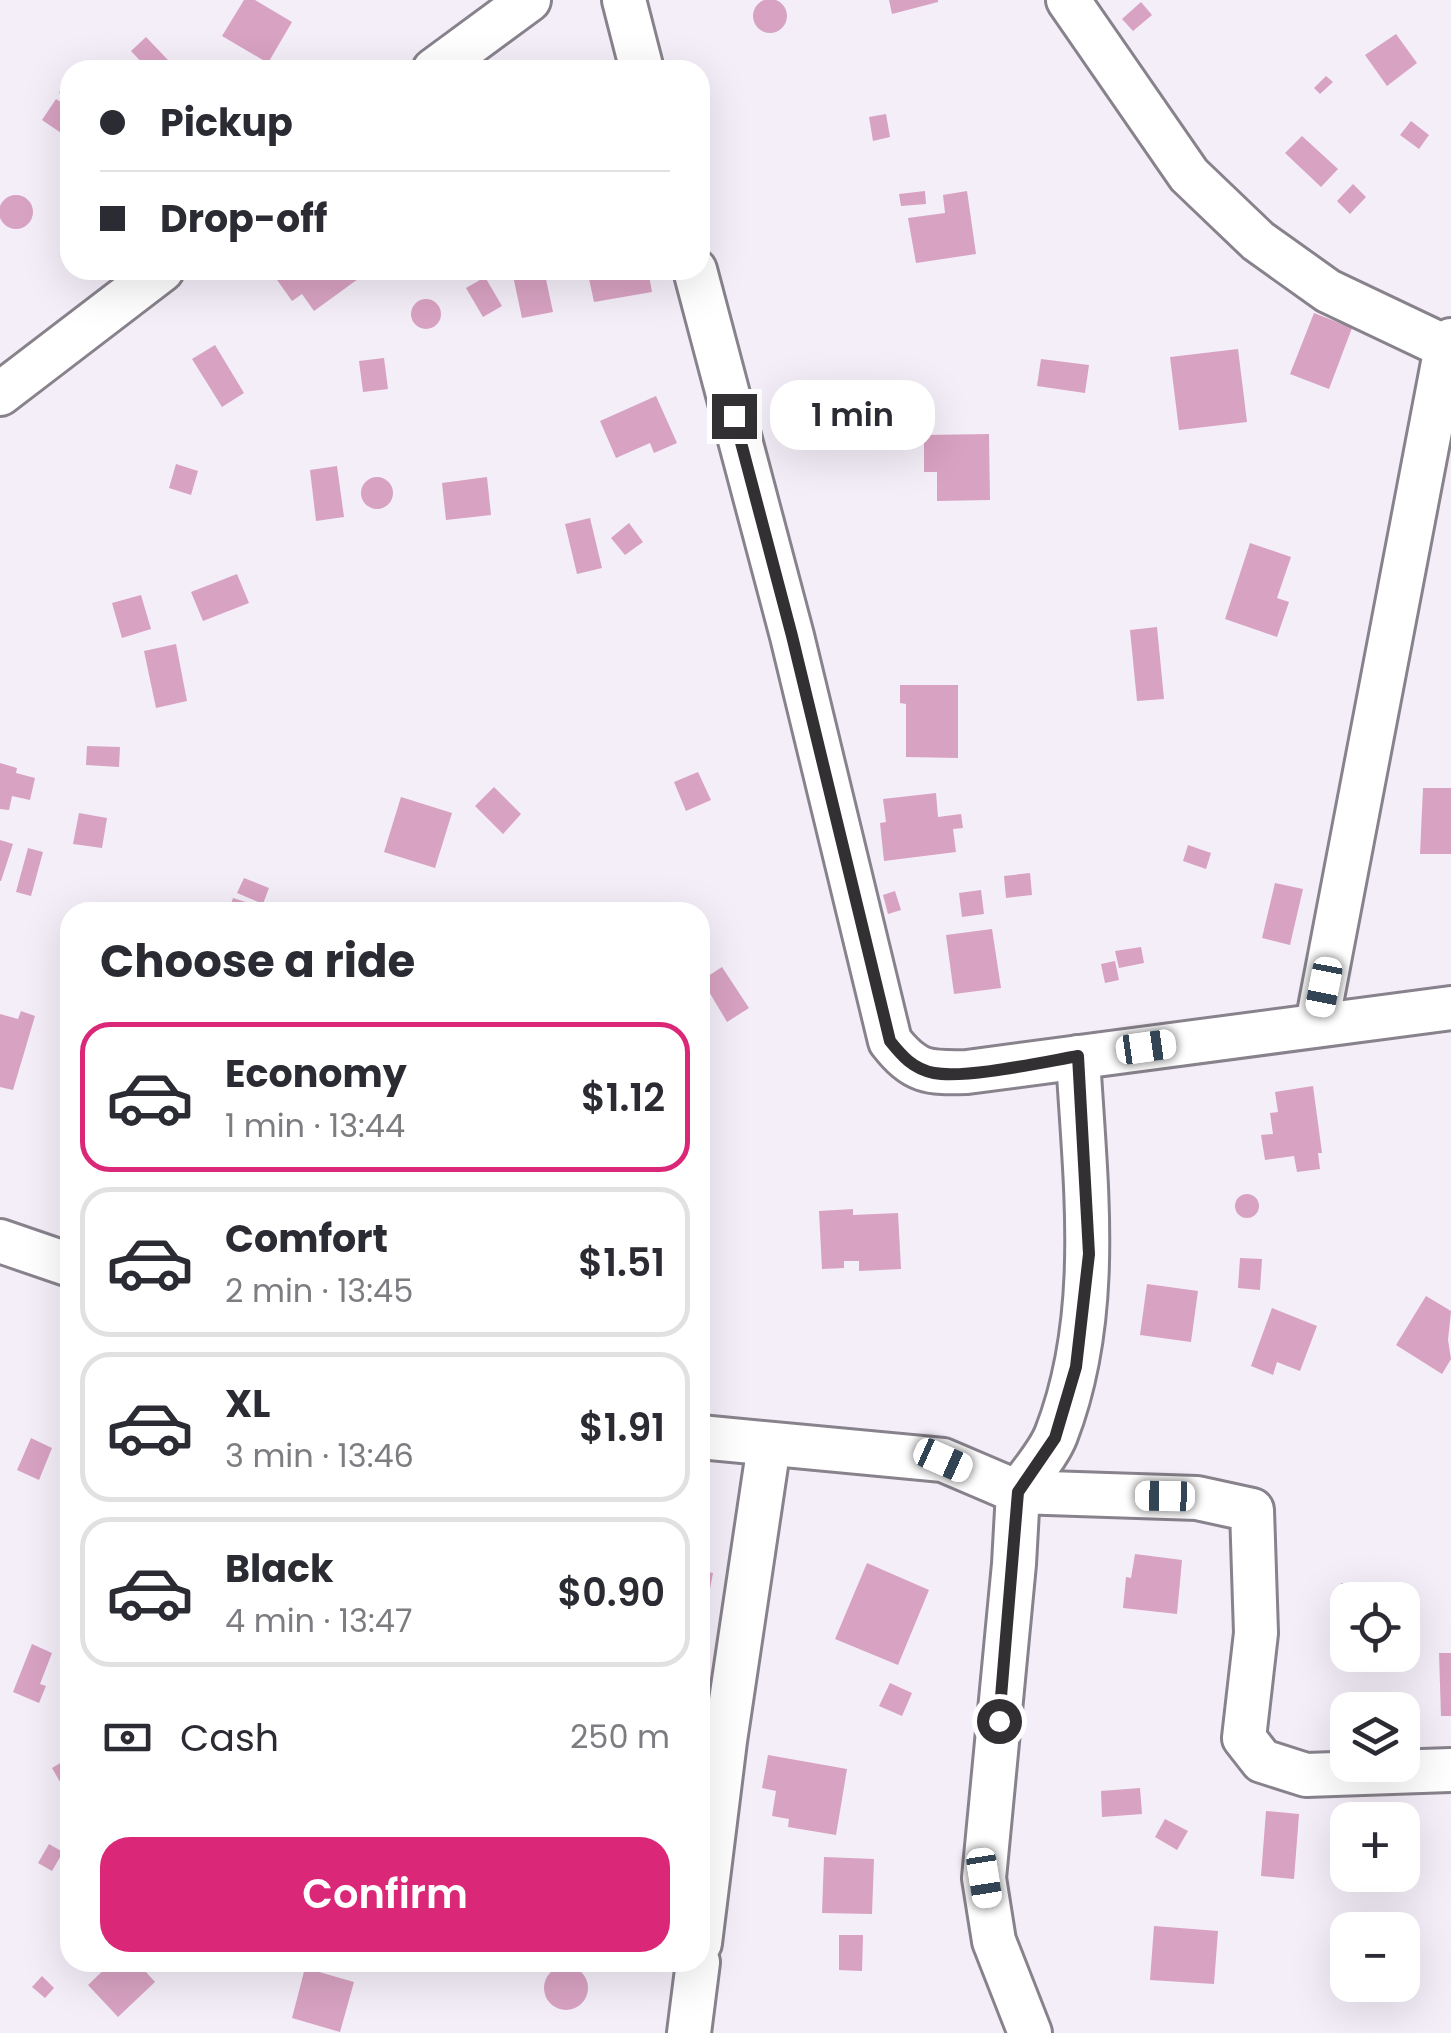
<!DOCTYPE html>
<meta charset="utf-8">
<style>
body{margin:0;font-family:Poppins,sans-serif;background:#f2f2f3;color:#2b2b33;height:100vh;display:flex;flex-direction:column;font-size:38px;white-space:nowrap}
*{box-sizing:border-box;margin:0}
p{font-size:32px;color:#7c7c81}
.icon{flex:none;width:55px;height:55px;fill:none;stroke:currentColor;stroke-width:2;stroke-linecap:round;stroke-linejoin:round}
.map{position:relative;flex:1;overflow:hidden}
.panel{position:absolute;left:60px;top:902px;width:650px;height:1070px;display:flex;flex-direction:column;background:#fff;border-radius:30px;box-shadow:0 10px 40px #0002}
.panel>*{flex:none}
.guide{position:absolute;left:60px;top:60px;width:650px;height:220px;border-radius:30px;box-shadow:0 10px 40px #0002;display:grid;align-content:center;height:220px;padding:0 40px;background:#fff}
.buttons{position:absolute;left:1330px;top:1582px;display:grid;gap:20px}
.buttons a{display:grid;place-items:center;width:90px;height:90px;border-radius:20px;background:#fff;box-shadow:0 10px 40px #0002;font-size:50px}
.end{position:absolute;width:45px;height:45px;margin:-22px;border:12px solid #333034;background:#fff;box-shadow:0 0 0 5px #fff}
.from{border-radius:50%}
.bubble{position:absolute;height:70px;border-radius:30px;background:#fff;box-shadow:0 10px 40px #0002;font-size:32px;font-weight:600;line-height:70px;text-align:center}
.car{position:absolute;width:30px;height:60px;margin:-30px -15px;border-radius:12px;box-shadow:0 0 8px 2px #0007;background:linear-gradient(#fff 24%,#345 0 40%,#fff 0 76%,#345 0 86%,#fff 0)}
.guide b{display:flex;align-items:center;gap:35px;height:95px;font-size:38px}
.guide b+b{border-top:2px solid #e1e1e2}
.guide i{width:25px;height:25px;background:#2b2b33}
ul{padding:0;list-style:none}
li{display:flex;align-items:center;gap:30px;height:150px;margin:0 20px 15px;padding:0 20px;border:5px solid #e1e1e2;border-radius:30px}
li div{flex:1}
li b{display:block;font-size:38px}
li em{font-style:normal;font-weight:600}
li.current{border-color:#db2777}
li>.icon{width:90px;height:90px;stroke-width:1.5}
h2{padding:0 40px;font-size:45px;line-height:120px}
.pay{display:flex;align-items:center;gap:25px;height:110px;padding:0 40px;font-size:38px}
.pay p{margin-inline-start:auto}
.primary-button{display:flex;gap:20px;margin-top:auto;padding:20px 40px}
.primary-button a{flex:1;height:115px;border-radius:30px;background:#db2777;color:#fff;font-size:40px;font-weight:600;line-height:115px;text-align:center}
.map>svg:first-child{display:block}
.building{fill:#d8a2c2}
.lines{fill:none;stroke-linecap:round;stroke-linejoin:round}
.minor-casing{stroke:#88828c;stroke-width:48}
.minor{stroke:#fff;stroke-width:42}
.route{stroke:#333034;stroke-width:12}
</style>
<div class="map">
<svg width="1451" height="2033" viewBox="0 0 1451 2033">
<rect width="100%" height="100%" fill="#f4eef8"/>
<g class="building">
<circle cx="770" cy="16" r="17"/>
<path d="M244,0h11l37,22 -24,41 -46,-27z"/>
<path d="M889,0h49v2l-46,12z"/>
<path d="M1141,2l11,13 -19,16 -11,-12z"/>
<path d="M1396,34l21,29 -30,23 -22,-31z"/>
<path d="M146,37l22,23 -11,10h-8l-18,-19z"/>
<path d="M1326,76l7,6 -13,12 -6,-6z"/>
<path d="M66,80l4,3v16l-11,-6z"/>
<path d="M56,99l14,9v31l-28,-19z"/>
<path d="M886,114l4,23 -17,4 -4,-24z"/>
<path d="M1411,121l18,14 -10,14 -19,-14z"/>
<path d="M1302,136l36,33 -17,18 -36,-34z"/>
<path d="M1353,184l13,13 -16,17 -13,-13z"/>
<path d="M925,191l1,13 -25,2 -2,-12z"/>
<path d="M967,191l9,63 -60,9 -8,-45 37,-5 -2,-18z"/>
<circle cx="16" cy="212" r="17"/>
<path d="M270,270h82l6,9 -44,32 -12,-17 -10,7z"/>
<path d="M519,270h25l9,42 -31,6 -10,-47z"/>
<path d="M610,270h38l4,22 -58,10 -6,-28z"/>
<path d="M485,277l17,29 -19,11 -17,-29z"/>
<circle cx="426" cy="314" r="15"/>
<path d="M1314,313l38,15 -23,61 -39,-15z"/>
<path d="M215,345l29,48 -22,14 -30,-48z"/>
<path d="M1238,349l9,73 -68,8 -9,-73z"/>
<path d="M384,358l4,31 -25,3 -4,-31z"/>
<path d="M1041,359l48,6 -4,28 -48,-7z"/>
<path d="M656,396l21,47 -23,10 -4,-10 -34,15 -16,-37z"/>
<path d="M989,434l1,66 -53,1v-29h-13v-37z"/>
<path d="M176,464l22,7 -7,24 -22,-7z"/>
<path d="M337,466l7,51 -28,4 -6,-51z"/>
<circle cx="377" cy="493" r="16"/>
<path d="M487,477l4,38 -45,5 -4,-37z"/>
<path d="M590,518l12,50 -25,6 -12,-50z"/>
<path d="M629,523l14,19 -18,13 -14,-17z"/>
<path d="M1250,543l41,14 -14,41 12,4 -12,35 -52,-18z"/>
<path d="M237,574l12,29 -46,18 -12,-29z"/>
<path d="M141,595l10,34 -29,9 -10,-35z"/>
<path d="M1157,627l7,72 -27,2 -7,-71z"/>
<path d="M176,644l11,57 -31,7 -12,-57z"/>
<path d="M900,685h58v73l-52,-1v-53l-6,-1z"/>
<path d="M87,746l33,1 -1,20 -33,-2z"/>
<path d="M0,763l17,5 -1,5 19,5 -5,22 -18,-4 -3,14 -9,-1z"/>
<path d="M698,772l13,28 -25,11 -12,-29z"/>
<path d="M494,787l27,27 -18,20 -28,-28z"/>
<path d="M1423,788h28v66h-31z"/>
<path d="M936,793l2,24 23,-3 2,14 -10,1 3,23 -72,9 -4,-38 6,-1 -3,-23z"/>
<path d="M401,797l51,16 -17,55 -51,-16z"/>
<path d="M79,813l28,5 -5,30 -29,-4z"/>
<path d="M0,840l13,4 -12,37h-1z"/>
<path d="M1188,845l23,8 -5,16 -23,-8z"/>
<path d="M28,848l15,4 -12,44 -15,-4z"/>
<path d="M1030,873l2,22 -26,3 -2,-22z"/>
<path d="M244,878l25,10 -6,16 -26,-11z"/>
<path d="M1275,883l28,6 -13,56 -28,-7z"/>
<path d="M981,890l3,24 -22,3 -3,-24z"/>
<path d="M895,891l6,19 -13,4 -5,-19z"/>
<path d="M233,898l29,9 -2,5h-32z"/>
<path d="M992,929l9,59 -47,6 -8,-59z"/>
<path d="M1141,947l3,16 -25,5 -4,-17z"/>
<path d="M1115,961l4,19 -14,3 -4,-19z"/>
<path d="M722,967l27,41 -22,14 -25,-42z"/>
<path d="M21,1011l14,5 -22,74 -13,-3v-73l18,5z"/>
<path d="M1313,1086l9,67h-4l2,16 -23,3 -3,-16 -29,4 -4,-25 12,-1 -3,-21 8,-1 -3,-20z"/>
<circle cx="1247" cy="1206" r="12"/>
<path d="M853,1209v6l45,-2 3,56 -42,2v-10h-15v7l-22,1 -3,-58z"/>
<path d="M1240,1258l22,1 -2,31 -22,-2z"/>
<path d="M1147,1284l51,7 -7,51 -51,-7z"/>
<path d="M1426,1296l25,15 -3,29 3,19 -9,15 -46,-29z"/>
<path d="M1272,1308l45,18 -17,45 -23,-9 -4,13 -22,-9z"/>
<path d="M31,1438l21,10 -13,32 -22,-10z"/>
<path d="M1135,1554l47,6 -5,54 -54,-6 3,-31 5,1z"/>
<path d="M867,1563l62,27 -31,75 -63,-26z"/>
<path d="M700,1570l13,3 -11,59h-2z"/>
<path d="M1341,1583l59,1v16h-52v49h-8z"/>
<path d="M32,1644l20,9 -12,31 6,2 -7,17 -26,-11z"/>
<path d="M1439,1653h12v63h-10z"/>
<path d="M890,1683l22,10 -10,23 -23,-10z"/>
<path d="M768,1755l79,14 -11,66 -48,-8 1,-8 -17,-3 4,-25 -14,-3z"/>
<path d="M70,1757v42l-18,-31z"/>
<path d="M1140,1788l2,26 -40,3 -1,-26z"/>
<path d="M1266,1811l33,3 -5,65 -33,-3z"/>
<path d="M1411,1816l1,38h-10v-34h-47v-3z"/>
<path d="M1165,1819l23,12 -11,19 -22,-13z"/>
<path d="M49,1844l14,8 -11,19 -14,-8z"/>
<path d="M824,1857l50,2 -2,55 -50,-1z"/>
<path d="M1154,1926l64,5 -4,53 -64,-4z"/>
<path d="M839,1935h24l-1,36 -23,-1z"/>
<path d="M1402,1956l10,4 6,11 -5,15 -10,5 -16,-6h15z"/>
<path d="M112,1962h25l18,20 -37,35 -30,-32z"/>
<circle cx="566" cy="1988" r="22"/>
<path d="M305,1968l49,14 -14,50 -48,-14z"/>
<path d="M42,1976l12,12 -9,10 -13,-11z"/>
</g>
<g class="lines">
<defs>
<g id="minor">
<path d="M624,0l18,70"/>
<path d="M1068,0l121,175 69,66 70,50 118,56"/>
<path d="M434,70l95,-70"/>
<path d="M695,270l97,366 98,405c25,32 38,32 77,31l484,-64"/>
<path d="M0,394l162,-124"/>
<path d="M1317,1024l129,-677 5,-7"/>
<path d="M0,1241l70,24"/>
<path d="M700,1437l243,23 75,32 -4,72 -30,314 10,63 36,92"/>
<path d="M1018,1492l179,6 55,12 4,123 -12,105 18,23 44,14 145,-5"/>
<path d="M1018,1492c12,-18 30,-37 38,-57 47,-121 29,-253 22,-378"/>
<path d="M700,1943l25,-202 44,-296"/>
<path d="M689,2033l9,-71"/>
</g>
</defs>
<use href="#minor" class="minor-casing"/>
<use href="#minor" class="minor"/>
</g>
<g class="lines">
<path class="route" d="M734,416l58,220 98,405c12,15 23,28 44,32 32,6 109,-11 144,-17l11,198 -13,113 -21,71 -37,54 -19,229"/>
</g>
</svg>
<div class="buttons">
<a><svg class="icon" aria-label="locate" viewBox="0 0 24 24"><circle cx="12" cy="12" r="6"/><path d="M12 2v4M12 18v4M2 12h4M18 12h4"/></svg></a>
<a><svg class="icon" aria-label="layers" viewBox="0 0 24 24"><path d="M12 4l9 5-9 5-9-5zM3 14l9 5 9-5"/></svg></a>
<a>+</a>
<a>−</a>
</div>
<i class="end from" style="left:999px;top:1721px"></i>
<i class="end" style="left:734px;top:416px"></i>
<div class="bubble" style="left:770px;top:380px;width:165px">1 min</div>
<i class="car" style="left:1324px;top:987px;rotate:191deg"></i>
<i class="car" style="left:1146px;top:1047px;rotate:82deg"></i>
<i class="car" style="left:943px;top:1460px;rotate:114deg"></i>
<i class="car" style="left:1165px;top:1496px;rotate:271deg"></i>
<i class="car" style="left:984px;top:1878px;rotate:171deg"></i>
<div class="guide">
<b><i class="from"></i>Pickup</b>
<b><i></i>Drop-off</b>
</div>
<section class="panel">
<h2>Choose a ride</h2>
<ul>
<li class="current"><svg class="icon" aria-label="car" viewBox="0 0 24 24"><path d="M5 17H2v-5l4-1 3-4h7l3 4 3 1v5h-3M9 17h6M6 11h13"/><circle cx="7" cy="17" r="2"/><circle cx="17" cy="17" r="2"/></svg><div><b>Economy</b><p>1 min · 13:44</p></div><em>$1.12</em></li>
<li><svg class="icon" aria-label="car" viewBox="0 0 24 24"><path d="M5 17H2v-5l4-1 3-4h7l3 4 3 1v5h-3M9 17h6M6 11h13"/><circle cx="7" cy="17" r="2"/><circle cx="17" cy="17" r="2"/></svg><div><b>Comfort</b><p>2 min · 13:45</p></div><em>$1.51</em></li>
<li><svg class="icon" aria-label="car" viewBox="0 0 24 24"><path d="M5 17H2v-5l4-1 3-4h7l3 4 3 1v5h-3M9 17h6M6 11h13"/><circle cx="7" cy="17" r="2"/><circle cx="17" cy="17" r="2"/></svg><div><b>XL</b><p>3 min · 13:46</p></div><em>$1.91</em></li>
<li><svg class="icon" aria-label="car" viewBox="0 0 24 24"><path d="M5 17H2v-5l4-1 3-4h7l3 4 3 1v5h-3M9 17h6M6 11h13"/><circle cx="7" cy="17" r="2"/><circle cx="17" cy="17" r="2"/></svg><div><b>Black</b><p>4 min · 13:47</p></div><em>$0.90</em></li>
</ul>
<div class="pay"><svg class="icon" aria-label="cash" viewBox="0 0 24 24"><path d="M3 7h18v10H3z"/><circle cx="12" cy="12" r="2"/></svg>Cash<p>250 m</p></div>
<div class="primary-button"><a>Confirm</a></div>
</section>
</div>
